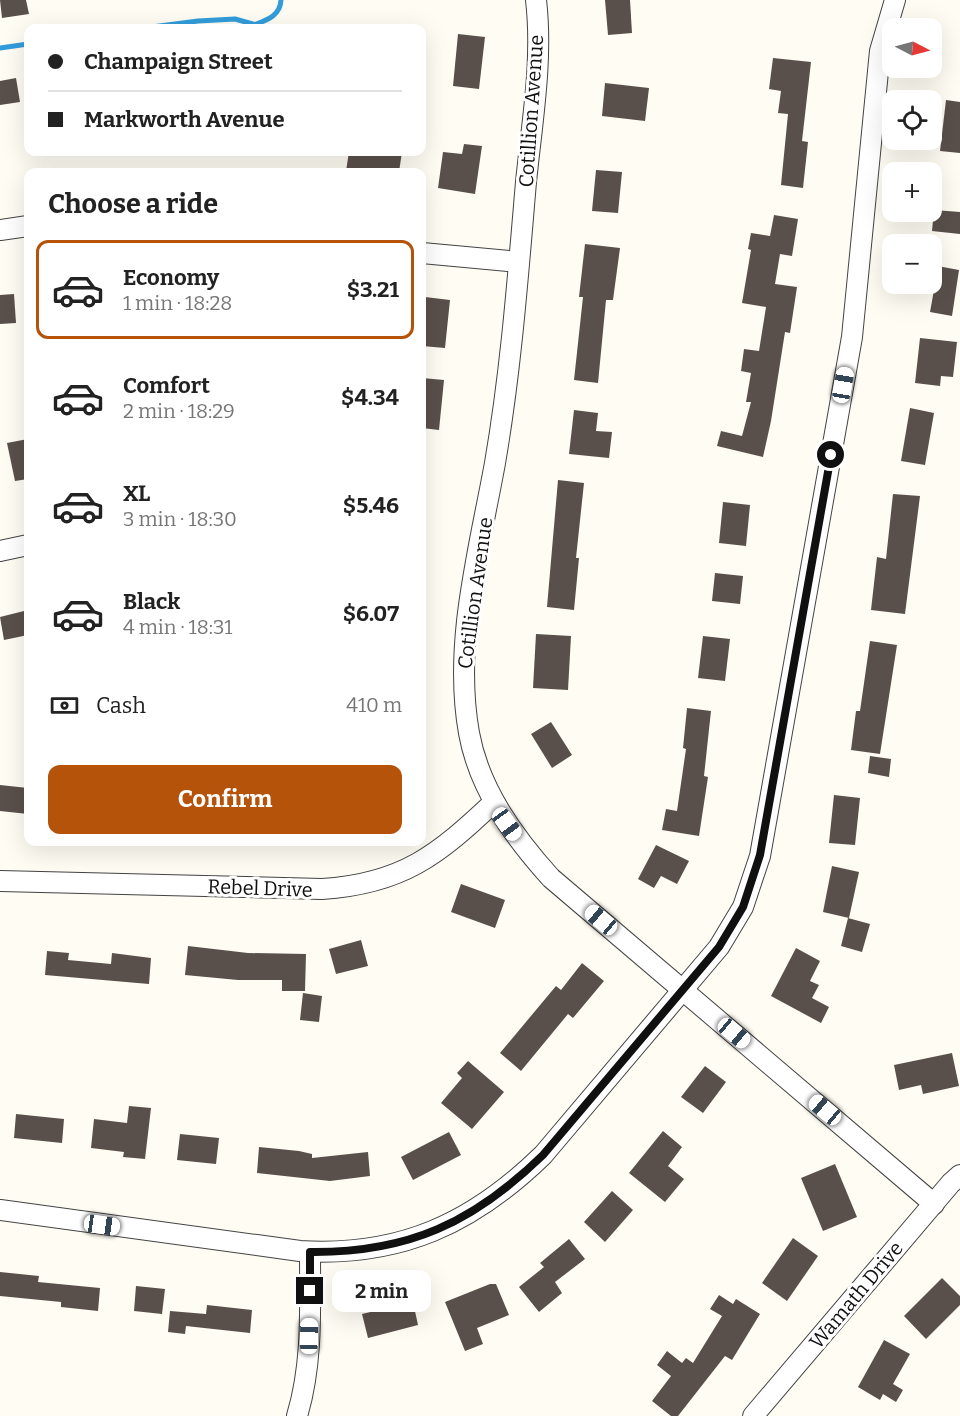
<!DOCTYPE html>
<meta charset="utf-8">
<style>
body{margin:0;font-family:Bitter,serif;background:#f2f2f2;color:#222;height:100vh;display:flex;flex-direction:column;font-size:22px;white-space:nowrap}
*{box-sizing:border-box;margin:0}
p{font-size:20px;color:#767676}
.icon{flex:none;width:33px;height:33px;fill:none;stroke:currentColor;stroke-width:2;stroke-linecap:round;stroke-linejoin:round}
.map{position:relative;flex:1;overflow:hidden}
.drawer{position:absolute;left:24px;top:168px;width:402px;height:678px;display:flex;flex-direction:column;background:#fff;border-radius:12px;box-shadow:0 6px 24px #0002}
.drawer>*{flex:none}
.guide{position:absolute;left:24px;top:24px;width:402px;height:132px;border-radius:12px;box-shadow:0 6px 24px #0002;display:grid;align-content:center;height:132px;padding:0 24px;background:#fff}
.needle{width:39px;rotate:96deg}
.buttons{position:absolute;left:882px;top:18px;display:grid;gap:12px}
.buttons a{display:grid;place-items:center;width:60px;height:60px;border-radius:12px;background:#fff;box-shadow:0 6px 24px #0002;font-size:30px}
.end{position:absolute;width:27px;height:27px;margin:-14px;border:8px solid #101010;background:#fff;box-shadow:0 0 0 3px #fff}
.from{border-radius:50%}
.bubble{position:absolute;height:42px;border-radius:12px;background:#fff;box-shadow:0 6px 24px #0002;font-size:20px;font-weight:700;line-height:42px;text-align:center}
.car{position:absolute;width:18px;height:36px;margin:-18px -9px;border-radius:8px;box-shadow:0 0 4px 2px #0007;background:linear-gradient(#fff 24%,#345 0 40%,#fff 0 76%,#345 0 86%,#fff 0)}
.guide b{display:flex;align-items:center;gap:21px;height:57px;font-size:22px}
.guide b+b{border-top:2px solid #e0e0e0}
.guide i{width:15px;height:15px;background:#222}
ul{padding:0;list-style:none}
li{display:flex;align-items:center;gap:18px;height:99px;margin:0 12px 9px;padding:0 12px;border:3px solid transparent;border-radius:12px}
li div{flex:1}
li b{display:block;font-size:22px}
li em{font-style:normal;font-weight:700}
li.active{border-color:#b45309}
li>.icon{width:54px;height:54px;stroke-width:1.5}
h2{padding:0 24px;font-size:27px;line-height:72px}
.pay{display:flex;align-items:center;gap:15px;height:66px;padding:0 24px;font-size:22px}
.pay p{margin-inline-start:auto}
.primary-button{display:flex;gap:12px;margin-top:auto;padding:12px 24px}
.primary-button a{flex:1;height:69px;border-radius:12px;background:#b45309;color:#fff;font-size:24px;font-weight:700;line-height:69px;text-align:center}
.map>svg:first-child{display:block}
.lines{fill:none;stroke-linecap:round;stroke-linejoin:round}
.stream{stroke:#329dda;stroke-width:5}
.building{fill:#5a504b}
.minor-casing{stroke:#434343;stroke-width:22}
.minor{stroke:#fff;stroke-width:20}
.route{stroke:#101010;stroke-width:8}
.labels{text-anchor:middle;dominant-baseline:central;stroke-width:6;stroke-linejoin:round;paint-order:stroke}
.street-label{font-size:20px;fill:#101010;stroke:#fff}
</style>
<div class="map">
<svg width="960" height="1416" viewBox="0 0 960 1416">
<rect width="100%" height="100%" fill="#fffcf3"/>
<g class="lines">
<g class="stream">
<path d="M254,25c13,-5 26,-9 27,-25"/>
<path d="M144,28l54,-7 37,-2 32,9"/>
<path d="M0,48l28,-4"/>
</g>
</g>
<g class="building">
<path d="M0,0h26l3,14 -27,4z"/>
<path d="M605,0h25l2,33 -24,2z"/>
<path d="M458,34l27,3 -6,52 -26,-3z"/>
<path d="M773,58l38,4 -9,79 6,1 -5,46 -22,-3 7,-71 -10,-1 3,-22 -12,-2z"/>
<path d="M16,78l4,24 -20,3v-24z"/>
<path d="M605,83l44,5 -4,33 -43,-5z"/>
<path d="M946,100l14,2v51l-20,-2z"/>
<path d="M464,144l18,2 -7,48 -37,-6 5,-36 19,2z"/>
<path d="M349,152h53l-3,20 -53,-1z"/>
<path d="M596,170l26,2 -4,41 -26,-2z"/>
<path d="M934,210l26,2v22l-28,-3z"/>
<path d="M774,215l24,4 -6,37 -12,-2 -5,30 22,3 -7,46 -5,-1 -14,89 -8,36 -46,-11 4,-15 21,5 9,-34h-5l5,-29 -10,-2 3,-22 15,2 7,-44 -24,-4 9,-53 -3,-1 3,-16 19,3z"/>
<path d="M585,244l35,4 -7,52h-7l-8,83 -24,-3 9,-83h-4z"/>
<path d="M932,265l27,5 -7,46 -22,-4 4,-22h-2z"/>
<path d="M14,294l2,29 -16,1v-29z"/>
<path d="M425,297l25,3 -5,48 -23,-2z"/>
<path d="M920,338l37,4 -4,35 -12,-1 -1,10 -25,-3z"/>
<path d="M422,378l22,2 -5,50 -17,-2z"/>
<path d="M910,408l24,5 -9,52 -24,-4z"/>
<path d="M574,410l24,3 -2,18 16,1 -3,26 -40,-4z"/>
<path d="M28,439v40l-13,2 -8,-38z"/>
<path d="M558,480l26,3 -8,75h3l-5,52 -27,-3z"/>
<path d="M893,494l27,2 -15,118 -34,-4 6,-53 9,2z"/>
<path d="M723,502l27,3 -4,41 -27,-3z"/>
<path d="M715,573l28,3 -3,28 -28,-3z"/>
<path d="M28,610v25l-24,5 -4,-23z"/>
<path d="M536,634l35,2 -3,54 -35,-2z"/>
<path d="M703,636l27,3 -5,42 -27,-3z"/>
<path d="M870,641l27,4 -17,109 -29,-4 5,-39h4z"/>
<path d="M687,708l24,3 -7,65 4,1 -9,59 -37,-6 4,-21 11,2 9,-62 -3,-1z"/>
<path d="M551,722l21,33 -20,13 -21,-34z"/>
<path d="M870,756l21,3 -2,18 -21,-4z"/>
<path d="M0,785l28,3v26l-28,-3z"/>
<path d="M834,795l26,3 -5,47 -26,-2z"/>
<path d="M656,845l33,16 -12,23 -16,-8 -7,12 -16,-9z"/>
<path d="M832,866l27,6 -10,46 -26,-6z"/>
<path d="M461,884l44,16 -10,28 -44,-16z"/>
<path d="M848,918l22,6 -8,28 -21,-6z"/>
<path d="M361,940l7,26 -32,8 -7,-25z"/>
<path d="M188,946l60,7 58,1 -1,37h-23v-11h-44l-53,-5z"/>
<path d="M796,948l24,13 -10,20 9,4 -7,13 17,9 -8,16 -50,-27z"/>
<path d="M47,951l22,2 -1,7 43,4 1,-11 39,5 -2,26 -104,-9z"/>
<path d="M582,963l22,18 -31,37 -5,-4 -47,57 -21,-18 56,-67 5,4z"/>
<path d="M303,993l19,3 -3,26 -19,-2z"/>
<path d="M952,1053l7,33 -36,8 -2,-9 -22,5 -5,-25z"/>
<path d="M468,1061l36,31 -32,37 -31,-26 21,-25 -5,-5z"/>
<path d="M705,1066l21,16 -23,31 -22,-16z"/>
<path d="M129,1106l22,2 -6,51 -22,-2 1,-5 -33,-4 3,-29 33,4z"/>
<path d="M16,1114l48,5 -2,24 -48,-5z"/>
<path d="M663,1131l19,16 -14,19 16,13 -19,23 -36,-29z"/>
<path d="M449,1132l12,23 -48,25 -12,-23z"/>
<path d="M180,1134l39,4 -3,26 -39,-4z"/>
<path d="M259,1147l40,4 13,3v4l56,-6 2,24 -40,5 -73,-8z"/>
<path d="M835,1164l22,53 -34,14 -22,-53z"/>
<path d="M612,1191l21,19 -28,32 -21,-20z"/>
<path d="M793,1238l25,18 -31,45 -25,-18z"/>
<path d="M569,1239l16,20 -30,23 7,11 -23,19 -20,-25 25,-20 -4,-4z"/>
<path d="M0,1272l39,4 -1,6 62,6 -2,23 -37,-4v-5l-61,-6z"/>
<path d="M942,1278l18,18v9l-34,34 -22,-23z"/>
<path d="M490,1284h6l13,31 -32,13 6,16 -18,7 -20,-49z"/>
<path d="M136,1286l29,3 -3,25 -28,-3z"/>
<path d="M719,1295l14,9 3,-5 24,15 -28,46 -7,-4 -47,60h-7l-19,-15 19,-25 -14,-11 10,-14 15,12 4,-5 7,5 29,-47 -12,-7z"/>
<path d="M413,1302l5,23 -50,13 -6,-24z"/>
<path d="M207,1305l45,5 -2,23 -64,-7 -1,8 -17,-2 2,-21 36,3z"/>
<path d="M884,1340l26,14 -17,30 10,6 -7,12 -13,-8 -3,6 -22,-13z"/>
</g>
<g class="lines">
<defs>
<g id="minor">
<path d="M536,0c7,60 -4,122 -10,182 -8,94 -15,188 -31,281 -16,88 -42,181 -26,270 10,56 45,104 82,145l383,326"/>
<path d="M0,230l28,-4"/>
<path d="M422,253l97,9"/>
<path d="M0,551l28,-6"/>
<path d="M0,881l322,8c80,-5 116,-34 172,-87"/>
<path d="M0,1210l300,41c100,6 172,-27 243,-96l176,-208 24,-40 17,-51 92,-519 28,-286 15,-51"/>
<path d="M297,1416c16,-53 13,-109 13,-164"/>
<path d="M753,1416l198,-233 9,-8"/>
</g>
</defs>
<use href="#minor" class="minor-casing"/>
<use href="#minor" class="minor"/>
</g>
<g class="lines">
<path class="route" d="M310,1291v-39c98,1 163,-29 233,-97l176,-208 24,-40 17,-52 71,-400"/>
</g>
<g class="labels">
<g class="street-label">
<text transform="translate(531 111) rotate(-86)">Cotillion Avenue</text>
<text transform="translate(475 593) rotate(-82)">Cotillion Avenue</text>
<text transform="translate(260 888) rotate(2)">Rebel Drive</text>
<text transform="translate(856 1295) rotate(-50)">Wamath Drive</text>
</g>
</g>
</svg>
<div class="buttons">
<a><svg class="needle" viewBox="-14 -14 28 28"><path d="M0-13l5 13h-10z" fill="#e53935"/><path d="M0 13l5-13h-10z" fill="#767676"/></svg></a>
<a><svg class="icon" aria-label="locate" viewBox="0 0 24 24"><circle cx="12" cy="12" r="6"/><path d="M12 2v4M12 18v4M2 12h4M18 12h4"/></svg></a>
<a>+</a>
<a>−</a>
</div>
<i class="end from" style="left:831px;top:455px"></i>
<i class="end" style="left:310px;top:1291px"></i>
<div class="bubble" style="left:332px;top:1270px;width:99px">2 min</div>
<i class="car" style="left:843px;top:385px;rotate:10deg"></i>
<i class="car" style="left:507px;top:824px;rotate:144deg"></i>
<i class="car" style="left:601px;top:920px;rotate:310deg"></i>
<i class="car" style="left:734px;top:1033px;rotate:130deg"></i>
<i class="car" style="left:825px;top:1110px;rotate:310deg"></i>
<i class="car" style="left:102px;top:1225px;rotate:98deg"></i>
<i class="car" style="left:309px;top:1336px;rotate:1deg"></i>
<div class="guide">
<b><i class="from"></i>Champaign Street</b>
<b><i></i>Markworth Avenue</b>
</div>
<section class="drawer">
<h2>Choose a ride</h2>
<ul>
<li class="active"><svg class="icon" aria-label="car" viewBox="0 0 24 24"><path d="M5 17H2v-5l4-1 3-4h7l3 4 3 1v5h-3M9 17h6M6 11h13"/><circle cx="7" cy="17" r="2"/><circle cx="17" cy="17" r="2"/></svg><div><b>Economy</b><p>1 min · 18:28</p></div><em>$3.21</em></li>
<li><svg class="icon" aria-label="car" viewBox="0 0 24 24"><path d="M5 17H2v-5l4-1 3-4h7l3 4 3 1v5h-3M9 17h6M6 11h13"/><circle cx="7" cy="17" r="2"/><circle cx="17" cy="17" r="2"/></svg><div><b>Comfort</b><p>2 min · 18:29</p></div><em>$4.34</em></li>
<li><svg class="icon" aria-label="car" viewBox="0 0 24 24"><path d="M5 17H2v-5l4-1 3-4h7l3 4 3 1v5h-3M9 17h6M6 11h13"/><circle cx="7" cy="17" r="2"/><circle cx="17" cy="17" r="2"/></svg><div><b>XL</b><p>3 min · 18:30</p></div><em>$5.46</em></li>
<li><svg class="icon" aria-label="car" viewBox="0 0 24 24"><path d="M5 17H2v-5l4-1 3-4h7l3 4 3 1v5h-3M9 17h6M6 11h13"/><circle cx="7" cy="17" r="2"/><circle cx="17" cy="17" r="2"/></svg><div><b>Black</b><p>4 min · 18:31</p></div><em>$6.07</em></li>
</ul>
<div class="pay"><svg class="icon" aria-label="cash" viewBox="0 0 24 24"><path d="M3 7h18v10H3z"/><circle cx="12" cy="12" r="2"/></svg>Cash<p>410 m</p></div>
<div class="primary-button"><a>Confirm</a></div>
</section>
</div>
